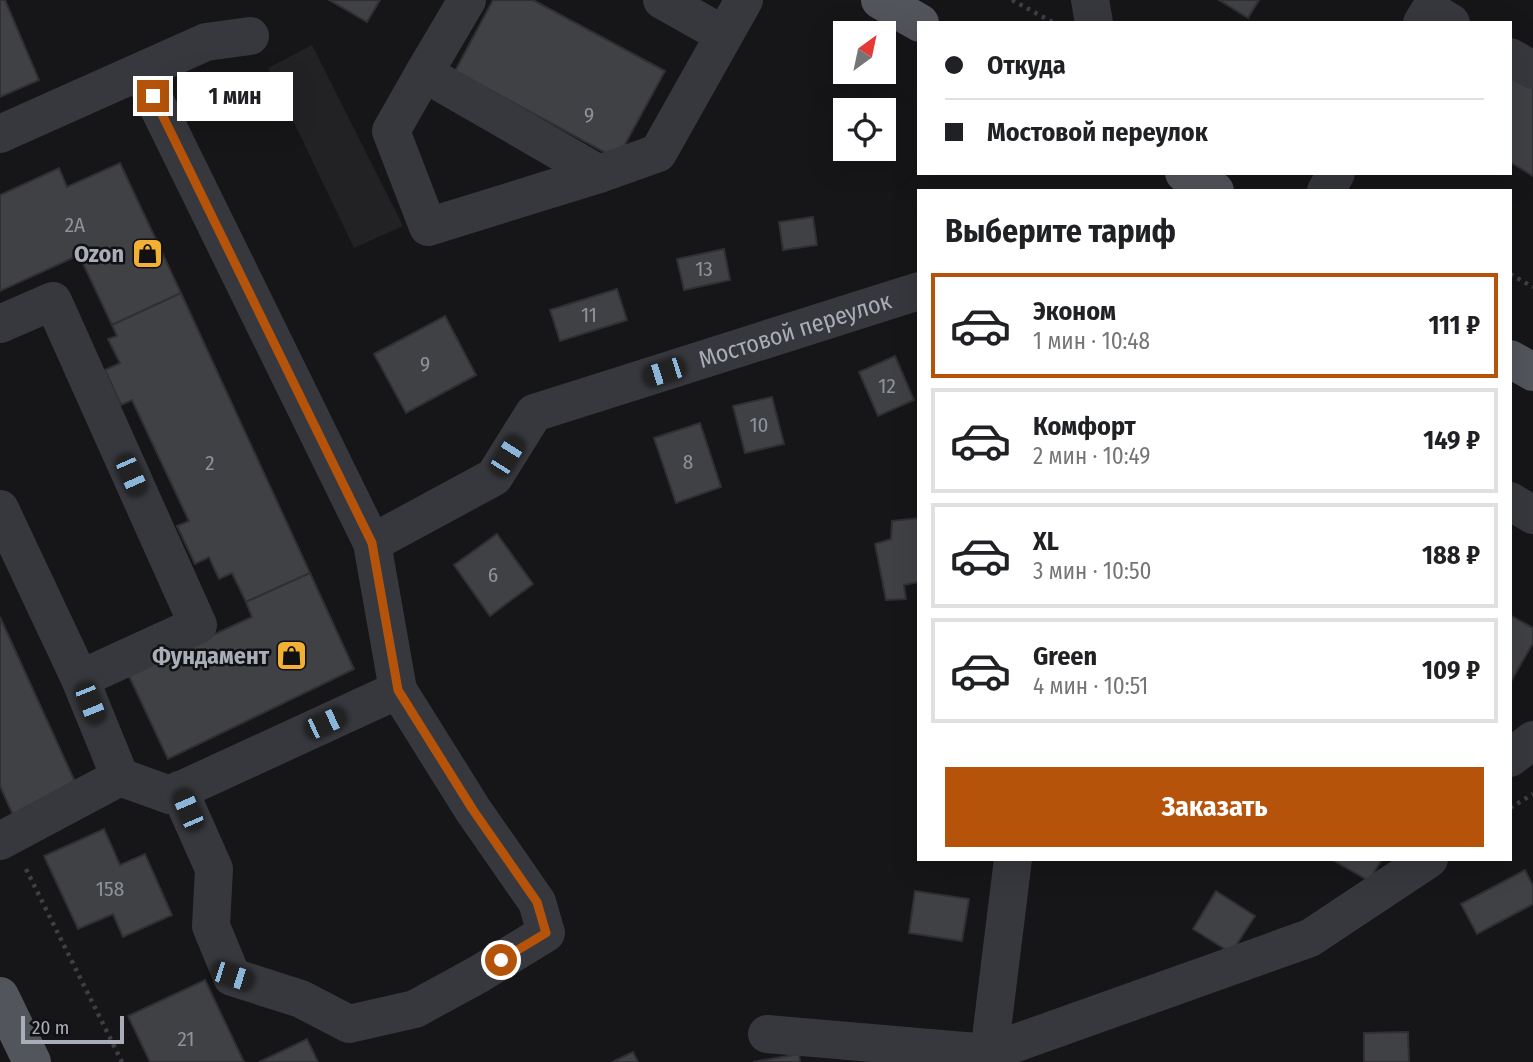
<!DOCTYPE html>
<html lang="ru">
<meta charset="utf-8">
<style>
body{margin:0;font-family:"Fira Sans Condensed",sans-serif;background:#f2f2f2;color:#202124;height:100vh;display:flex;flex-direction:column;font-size:26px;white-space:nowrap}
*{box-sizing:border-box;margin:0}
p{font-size:23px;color:#757577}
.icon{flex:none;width:38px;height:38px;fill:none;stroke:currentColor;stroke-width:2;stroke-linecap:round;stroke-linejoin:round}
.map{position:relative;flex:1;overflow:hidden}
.panel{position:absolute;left:917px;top:189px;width:595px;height:672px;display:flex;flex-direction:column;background:#fff;border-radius:0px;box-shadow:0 7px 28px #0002}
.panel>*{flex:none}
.banner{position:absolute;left:917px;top:21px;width:595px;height:154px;border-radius:0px;box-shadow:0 7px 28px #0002;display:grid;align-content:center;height:154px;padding:0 28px;background:#fff}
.needle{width:46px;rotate:33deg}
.buttons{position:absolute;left:833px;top:21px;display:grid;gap:14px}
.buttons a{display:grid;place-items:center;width:63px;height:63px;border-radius:0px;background:#fff;box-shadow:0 7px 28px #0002;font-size:35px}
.scale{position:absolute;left:21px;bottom:18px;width:103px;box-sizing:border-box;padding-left:7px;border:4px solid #a8adb8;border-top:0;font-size:19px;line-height:24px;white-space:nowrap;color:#a8adb8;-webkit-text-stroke:5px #111113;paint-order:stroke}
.end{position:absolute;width:32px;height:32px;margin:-16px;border:9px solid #b45309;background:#fff;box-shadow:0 0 0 4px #fff}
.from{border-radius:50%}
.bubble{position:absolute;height:49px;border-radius:0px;background:#fff;box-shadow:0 7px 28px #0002;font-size:23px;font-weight:700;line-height:49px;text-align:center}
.car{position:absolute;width:21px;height:42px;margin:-21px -10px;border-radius:9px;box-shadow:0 0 5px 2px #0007;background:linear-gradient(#222 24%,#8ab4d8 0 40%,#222 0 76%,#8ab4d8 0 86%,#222 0)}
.banner b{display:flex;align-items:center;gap:24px;height:66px;font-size:26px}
.banner b+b{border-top:2px solid #e0e0e0}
.banner i{width:18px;height:18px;background:#202124}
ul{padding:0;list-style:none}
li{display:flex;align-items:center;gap:21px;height:105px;margin:0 14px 10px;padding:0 14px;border:4px solid #e0e0e0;border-radius:0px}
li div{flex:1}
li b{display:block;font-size:26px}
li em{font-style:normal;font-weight:700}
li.on{border-color:#b45309}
li>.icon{width:63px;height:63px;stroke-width:1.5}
h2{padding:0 28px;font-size:32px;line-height:84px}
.primary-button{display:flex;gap:14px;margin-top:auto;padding:14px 28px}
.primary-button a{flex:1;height:80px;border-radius:0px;background:#b45309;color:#fff;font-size:28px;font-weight:700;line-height:80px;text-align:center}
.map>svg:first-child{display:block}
.built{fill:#222225}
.building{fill:#404145;stroke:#303034;stroke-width:2}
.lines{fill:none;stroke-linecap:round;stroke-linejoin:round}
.path{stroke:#3d3f44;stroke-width:4.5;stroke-dasharray:3.5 5;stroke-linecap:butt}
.minor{stroke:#37383d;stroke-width:38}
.major{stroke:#53555c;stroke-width:38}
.route{stroke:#b45309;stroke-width:9}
.labels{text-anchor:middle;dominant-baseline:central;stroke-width:5;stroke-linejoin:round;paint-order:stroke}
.number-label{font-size:21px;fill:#8e929b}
.poi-label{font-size:24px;font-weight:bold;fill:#a8adb8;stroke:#111113;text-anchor:end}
.street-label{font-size:24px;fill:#a8adb8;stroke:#111113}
</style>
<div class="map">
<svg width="1533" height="1062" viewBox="0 0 1533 1062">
<rect width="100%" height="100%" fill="#161618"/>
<path class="built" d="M312,45l91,181 -49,22 -86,-180z"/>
<g class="building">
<path d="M0,0h5l34,80 -39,17z"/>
<path d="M329,0h51l-13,22z"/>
<path d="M493,0h40l132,71 -48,88 -162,-88z"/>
<path d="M1219,0h40l-11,18z"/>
<path d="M1510,63l23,13v100l-23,-14z"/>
<path d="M120,163l61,130 -69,32 -33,-70 -79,36v-96l59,-27 8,19z"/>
<path d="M813,217l4,28 -34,5 -4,-28z"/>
<path d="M724,249l6,31 -46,10 -7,-31z"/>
<path d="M617,289l10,31 -67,21 -10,-31z"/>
<path d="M181,293l129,280 -64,29 -14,-29 -13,6 -10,-22 -14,7 -18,-38 12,-5 -57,-121 -11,5 -16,-35 15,-7 -12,-24 9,-3 -5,-11z"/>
<path d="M445,316l31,59 -70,38 -32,-59z"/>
<path d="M895,356l19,44 -36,16 -19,-44z"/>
<path d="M772,397l12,47 -39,9 -12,-47z"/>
<path d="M700,423l21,64 -45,16 -22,-65z"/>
<path d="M919,518v64l-15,3 2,14 -20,1 -11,-56 16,-5 1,-18z"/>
<path d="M497,534l36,50 -43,32 -36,-51z"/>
<path d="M310,573l44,96 -186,90 -40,-85 124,-57 -6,-15z"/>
<path d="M1510,615l23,13v15l-23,40z"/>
<path d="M0,617l76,167 -63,31 -13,-29z"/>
<path d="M104,829l16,36 25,-11 27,61 -49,22 -10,-23 -35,15 -34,-73z"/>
<path d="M1331,859h51l-13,22z"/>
<path d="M1525,870l8,16v18l-56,30 -16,-30z"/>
<path d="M915,891l54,8 -7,42 -53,-8z"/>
<path d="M1216,891l39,25 -24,37 -38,-24z"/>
<path d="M205,980l39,82h-94l-22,-46z"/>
<path d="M1408,1032l1,30h-45v-29z"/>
<path d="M307,1039l11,23h-59z"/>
<path d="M633,1052l5,10h-26z"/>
<path d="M799,1054l1,8h-47z"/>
</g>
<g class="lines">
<g class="path">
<path d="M1012,0l42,23"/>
<path d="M1510,274l23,13"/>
<path d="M1510,808l23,-14"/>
<path d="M26,869l96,193"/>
</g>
<g class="minor">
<path d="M467,0l-43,73 175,101"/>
<path d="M662,0l62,35"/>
<path d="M1090,0l4,23"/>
<path d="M1422,23l8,-13 21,13"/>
<path d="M1510,57l23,13"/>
<path d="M424,73l-33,58 37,96 171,-53 59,-21 86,-153"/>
<path d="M0,134l206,-92 44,-6"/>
<path d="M1326,191l10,-18"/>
<path d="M0,324l53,-23 145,324 -118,54"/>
<path d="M1510,501l23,14"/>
<path d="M0,509l80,170 40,98 -120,64"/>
<path id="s1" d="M372,543l122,-66 40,-64 385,-122"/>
<path d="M1510,758l23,-18"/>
<path d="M120,777l50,18 228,-105 -26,-147 -231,-471"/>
<path d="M179,790l35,79 -3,57 21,51 69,22 48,25 66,-15 64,-35 67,-41 -9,-31 -64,-92 -75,-120"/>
<path d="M767,1034l221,19 322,-115 119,-79"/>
<path d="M988,1062l25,-203"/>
</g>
<g class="major">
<path d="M880,0l40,23"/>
<path d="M1184,173l31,18"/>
<path d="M1510,359l23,13"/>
<path d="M0,996l32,66"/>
</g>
</g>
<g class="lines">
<path class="route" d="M153,96l219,447 26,147 75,120 64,92 9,31 -45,27"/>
</g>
<defs>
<symbol id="shop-square" viewBox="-11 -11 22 22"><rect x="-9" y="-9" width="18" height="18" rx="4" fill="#f2b134" stroke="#111113"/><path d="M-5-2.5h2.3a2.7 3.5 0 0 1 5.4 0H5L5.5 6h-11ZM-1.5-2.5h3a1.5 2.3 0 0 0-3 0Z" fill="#111"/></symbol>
</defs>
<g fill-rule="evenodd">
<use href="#shop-square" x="130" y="236" width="35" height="35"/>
<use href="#shop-square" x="274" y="638" width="35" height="35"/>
</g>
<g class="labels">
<g class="number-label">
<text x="589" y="115">9</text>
<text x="75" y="225">2А</text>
<text x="704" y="269">13</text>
<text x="589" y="315">11</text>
<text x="425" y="364">9</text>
<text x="887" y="386">12</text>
<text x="759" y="425">10</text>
<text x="688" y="462">8</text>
<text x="210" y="463">2</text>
<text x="493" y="575">6</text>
<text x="110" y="889">158</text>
<text x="186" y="1039">21</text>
</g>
<g class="poi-label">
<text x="124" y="254">Ozon</text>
<text x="269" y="656">Фундамент</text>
</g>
<g class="street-label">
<text stroke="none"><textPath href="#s1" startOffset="488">Мостовой переулок</textPath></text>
</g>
</g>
</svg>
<div class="buttons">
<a><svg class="needle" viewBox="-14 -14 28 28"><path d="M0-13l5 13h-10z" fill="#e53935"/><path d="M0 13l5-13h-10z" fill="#757577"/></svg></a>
<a><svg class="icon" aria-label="locate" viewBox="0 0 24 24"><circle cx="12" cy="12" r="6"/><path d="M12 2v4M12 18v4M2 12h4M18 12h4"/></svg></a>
</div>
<div class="scale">20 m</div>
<i class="end from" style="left:501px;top:960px"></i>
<i class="end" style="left:153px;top:96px"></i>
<div class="bubble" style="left:177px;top:72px;width:116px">1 мин</div>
<i class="car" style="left:664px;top:372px;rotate:252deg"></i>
<i class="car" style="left:507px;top:456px;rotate:32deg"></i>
<i class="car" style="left:131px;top:475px;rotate:156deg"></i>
<i class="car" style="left:90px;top:703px;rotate:158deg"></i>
<i class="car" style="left:325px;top:723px;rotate:65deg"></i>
<i class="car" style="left:188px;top:810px;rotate:337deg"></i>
<i class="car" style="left:232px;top:976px;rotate:108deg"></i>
<div class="banner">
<b><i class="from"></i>Откуда</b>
<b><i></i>Мостовой переулок</b>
</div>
<section class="panel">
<h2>Выберите тариф</h2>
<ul>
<li class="on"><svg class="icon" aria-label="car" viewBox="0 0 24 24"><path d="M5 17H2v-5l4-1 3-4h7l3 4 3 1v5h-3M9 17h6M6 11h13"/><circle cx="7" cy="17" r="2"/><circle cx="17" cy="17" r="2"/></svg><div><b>Эконом</b><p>1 мин · 10:48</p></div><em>111 ₽</em></li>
<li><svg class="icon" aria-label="car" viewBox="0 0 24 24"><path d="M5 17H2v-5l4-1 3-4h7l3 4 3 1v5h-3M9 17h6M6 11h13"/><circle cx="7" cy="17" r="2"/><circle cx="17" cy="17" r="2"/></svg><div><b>Комфорт</b><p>2 мин · 10:49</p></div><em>149 ₽</em></li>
<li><svg class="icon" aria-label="car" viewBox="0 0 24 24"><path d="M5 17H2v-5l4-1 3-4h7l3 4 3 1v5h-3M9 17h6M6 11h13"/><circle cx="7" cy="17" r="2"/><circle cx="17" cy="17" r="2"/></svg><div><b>XL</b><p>3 мин · 10:50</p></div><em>188 ₽</em></li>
<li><svg class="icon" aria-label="car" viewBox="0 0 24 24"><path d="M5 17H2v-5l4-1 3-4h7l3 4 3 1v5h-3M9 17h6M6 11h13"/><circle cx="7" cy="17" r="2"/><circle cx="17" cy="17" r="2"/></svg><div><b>Green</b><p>4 мин · 10:51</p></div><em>109 ₽</em></li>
</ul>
<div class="primary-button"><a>Заказать</a></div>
</section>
</div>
